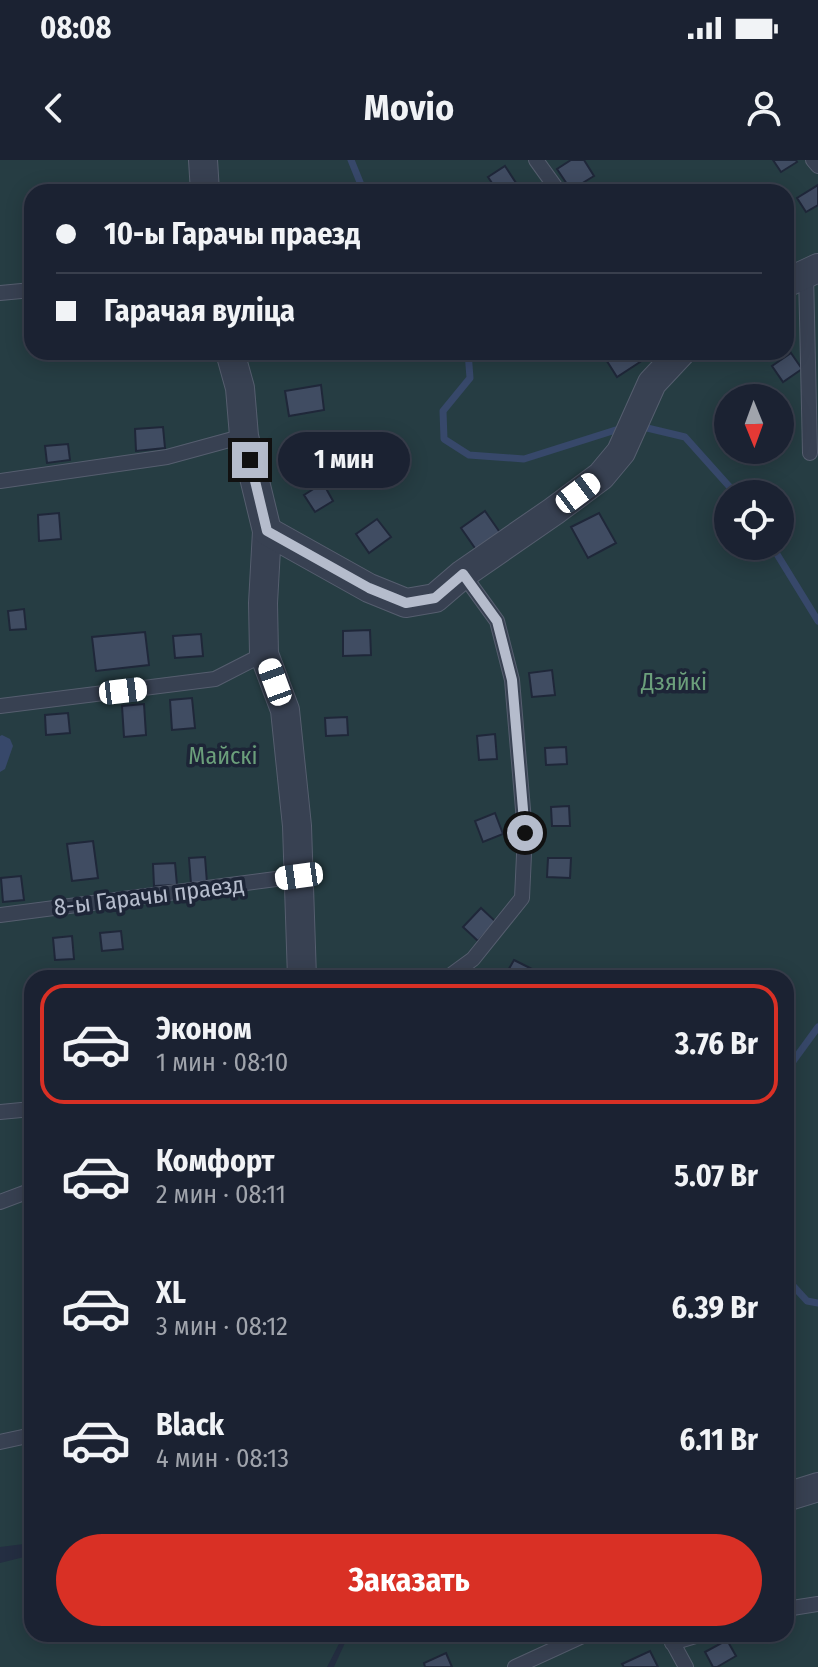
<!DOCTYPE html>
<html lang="ru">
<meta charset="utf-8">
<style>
body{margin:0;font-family:"Fira Sans Condensed",sans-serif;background:#242a3a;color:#f1f3f6;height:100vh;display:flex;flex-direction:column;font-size:30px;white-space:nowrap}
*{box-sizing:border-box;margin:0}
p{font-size:26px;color:#a0a4ac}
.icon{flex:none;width:44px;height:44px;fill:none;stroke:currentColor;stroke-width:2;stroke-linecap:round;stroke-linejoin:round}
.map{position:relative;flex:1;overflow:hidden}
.side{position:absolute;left:24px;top:810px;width:770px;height:672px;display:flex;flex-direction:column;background:#1b2232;border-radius:24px;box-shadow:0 4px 20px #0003,0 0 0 2px #393f4d}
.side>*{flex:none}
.banner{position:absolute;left:24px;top:24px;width:770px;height:176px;border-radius:24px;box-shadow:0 4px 20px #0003,0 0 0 2px #393f4d;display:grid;align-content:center;height:176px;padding:0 32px;background:#1b2232}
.needle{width:52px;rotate:179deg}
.fabs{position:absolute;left:714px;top:224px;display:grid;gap:16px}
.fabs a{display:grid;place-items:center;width:80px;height:80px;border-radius:50%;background:#1b2232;box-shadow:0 4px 20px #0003,0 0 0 2px #393f4d;font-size:40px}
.end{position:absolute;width:36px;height:36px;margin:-18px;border:10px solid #b5bccc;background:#111;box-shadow:0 0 0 4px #111}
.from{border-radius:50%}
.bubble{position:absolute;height:56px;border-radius:28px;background:#1b2232;box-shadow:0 4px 20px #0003,0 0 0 2px #393f4d;font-size:26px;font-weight:700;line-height:56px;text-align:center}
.car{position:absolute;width:24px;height:48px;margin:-24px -12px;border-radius:10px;box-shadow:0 0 6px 2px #0007;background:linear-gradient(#fff 24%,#345 0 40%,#fff 0 76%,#345 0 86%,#fff 0)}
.banner b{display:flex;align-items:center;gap:28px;height:76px;font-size:30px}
.banner b+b{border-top:2px solid #393f4d}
.banner i{width:20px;height:20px;background:#f1f3f6}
ul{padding:14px 0 0;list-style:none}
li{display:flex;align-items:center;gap:24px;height:120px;margin:0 16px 12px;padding:0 16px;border:4px solid transparent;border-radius:24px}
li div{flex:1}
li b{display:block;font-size:30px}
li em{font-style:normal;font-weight:700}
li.active{border-color:#d93025}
li>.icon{width:72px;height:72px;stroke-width:1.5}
.action{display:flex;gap:16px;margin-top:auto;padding:16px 32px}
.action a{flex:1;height:92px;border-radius:48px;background:#d93025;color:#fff;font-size:32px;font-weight:700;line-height:92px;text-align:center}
.status{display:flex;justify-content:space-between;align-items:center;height:56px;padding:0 40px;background:#1b2232;direction:ltr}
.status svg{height:22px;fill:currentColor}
header{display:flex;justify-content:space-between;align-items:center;height:104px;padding:0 32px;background:#1b2232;font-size:36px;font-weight:700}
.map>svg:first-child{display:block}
.green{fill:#263d43;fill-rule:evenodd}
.water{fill:#37486a}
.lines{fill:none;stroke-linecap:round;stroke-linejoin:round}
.stream{stroke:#37486a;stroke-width:7}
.building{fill:#404c62;stroke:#1f2739;stroke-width:2}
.service-casing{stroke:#565e6f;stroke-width:16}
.minor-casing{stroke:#565e6f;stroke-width:30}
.service{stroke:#384152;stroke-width:14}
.minor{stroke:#384152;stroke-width:28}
.route{stroke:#b5bccc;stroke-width:10}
.labels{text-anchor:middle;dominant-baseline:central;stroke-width:7;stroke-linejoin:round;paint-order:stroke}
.park-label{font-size:24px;fill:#6b9f7b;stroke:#1d2537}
.street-label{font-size:24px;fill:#b5bccc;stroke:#1d2537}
</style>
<div class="status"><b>08:08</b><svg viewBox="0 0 49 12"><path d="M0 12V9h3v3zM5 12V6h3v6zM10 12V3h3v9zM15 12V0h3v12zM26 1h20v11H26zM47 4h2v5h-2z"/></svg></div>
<header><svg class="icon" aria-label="back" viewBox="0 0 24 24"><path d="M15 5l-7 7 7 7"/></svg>Movio<svg class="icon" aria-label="person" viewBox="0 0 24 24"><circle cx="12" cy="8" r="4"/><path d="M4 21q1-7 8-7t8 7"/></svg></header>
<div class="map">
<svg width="818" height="1507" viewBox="0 0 818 1507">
<rect width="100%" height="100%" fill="#242e42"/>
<g class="green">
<path d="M0,0h818v1507h-484l15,-33h437v-656h-754v565l-32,4zM32,32h754v160h-754zM728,238h52v52h-52zM728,334h52v52h-52z"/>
<path d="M32,1395v79h312l-17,33h-327v-104z"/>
</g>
<path class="water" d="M2,575l8,4 3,7 -8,23 -5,3v-36z"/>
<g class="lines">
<g class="stream">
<path d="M351,0l13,32"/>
<path d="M468,192l2,26 -27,33 1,28 25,16 55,4 98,-31"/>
<path d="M643,267l42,10 51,57"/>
<path d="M772,386l46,75"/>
<path d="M786,911l32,-44"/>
<path d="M786,1118l21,23 11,2"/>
</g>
</g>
<g class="building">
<path d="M571,0h13l10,16 -23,14 -14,-21z"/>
<path d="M773,0h23l1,2 -16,10z"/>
<path d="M505,6l13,20 -10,6h-10l-10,-15z"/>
<path d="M337,23l2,9h-35l-1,-4z"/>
<path d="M818,25v20l-12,7 -9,-14z"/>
<path d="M417,192h22l1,2 -22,4z"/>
<path d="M614,192h19l7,10 -23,15 -12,-19z"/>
<path d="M791,193l11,16 -19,13 -11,-16z"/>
<path d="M321,225l3,25 -35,6 -4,-25z"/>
<path d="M163,267l2,21 -29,3 -1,-22z"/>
<path d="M68,284l2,16 -23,3 -2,-17z"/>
<path d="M323,323l10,18 -18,11 -11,-17z"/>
<path d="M485,351l16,23 -24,17 -16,-23z"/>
<path d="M59,353l2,26 -22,2 -1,-26z"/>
<path d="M599,353l17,30 -28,15 -17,-31z"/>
<path d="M377,359l14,18 -22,16 -13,-19z"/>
<path d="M24,449l2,20 -16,1 -2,-19z"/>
<path d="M370,470l1,25 -28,1v-25z"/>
<path d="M145,472l4,33 -53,6 -4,-34z"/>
<path d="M201,474l2,22 -28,2 -2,-22z"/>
<path d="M552,510l3,25 -23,2 -3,-24z"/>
<path d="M192,538l3,30 -23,2 -2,-30z"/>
<path d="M144,544l2,31 -22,2 -2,-31z"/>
<path d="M68,553l2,20 -24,2 -1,-20z"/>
<path d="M347,557l1,18 -22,1 -1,-18z"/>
<path d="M495,574l2,25 -18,1 -2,-24z"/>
<path d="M566,587l1,17 -21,1 -1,-17z"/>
<path d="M569,646l1,20h-18l-1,-19z"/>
<path d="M495,653l8,21 -20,8 -8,-21z"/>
<path d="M93,681l5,37 -26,3 -5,-37z"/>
<path d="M205,697l2,26 -16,1 -2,-26z"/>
<path d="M548,698h23l-1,20 -23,-1z"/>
<path d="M175,703l2,22 -23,1 -1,-22z"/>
<path d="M21,716l3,24 -21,2 -2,-24z"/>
<path d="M481,748l15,14 -18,19 -15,-14z"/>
<path d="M121,771l2,18 -21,2 -2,-18z"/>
<path d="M72,776l2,23 -19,1 -2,-22z"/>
<path d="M514,800l22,11 -3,7h-20l-7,-4z"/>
<path d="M520,1474h21l1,1 -19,6z"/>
<path d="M727,1480l9,16 -19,11h-4l-8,-15z"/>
<path d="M650,1491l8,16h-34l-2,-3z"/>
<path d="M446,1493l6,14h-27l-1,-4z"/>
</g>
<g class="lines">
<defs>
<g id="service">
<path d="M536,0l23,32"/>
<path d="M813,0l5,6"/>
<path d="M806,113l4,180"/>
<path d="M0,133l32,-3"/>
<path d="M0,321l167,-24 77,-21"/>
<path d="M0,546l215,-27 49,-25"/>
<path d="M0,755l299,-39"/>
<path d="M447,818l26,-19 49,-61 3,-65 -13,-153 -15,-59 -34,-47"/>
<path d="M0,952l32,-3"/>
<path d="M0,1042l32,-12"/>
<path d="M0,1282l32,-7"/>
<path d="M786,1449l32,-5"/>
<path d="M668,1474l18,33"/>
<path d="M672,1483l30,-9"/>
<path d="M515,1507l72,-33"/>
</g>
<g id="minor">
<path d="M203,0l2,32"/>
<path d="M786,123l32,-15"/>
<path d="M230,192l10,36 4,48 23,95 -4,72 1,51 21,56 12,116 5,152"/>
<path d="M267,371l102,57 37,15 29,-5 28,-24 91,-63 47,-35 20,-24 31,-69 29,-31"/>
<path d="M786,1337l32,-10"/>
</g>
</defs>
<use href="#service" class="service-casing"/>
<use href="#minor" class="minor-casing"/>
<use href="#service" class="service"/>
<use href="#minor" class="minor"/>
</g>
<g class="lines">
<path class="route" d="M250,300l17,71 102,57 37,15 29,-5 28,-24 34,47 15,59 13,153"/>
</g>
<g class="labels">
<g class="park-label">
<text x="674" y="522">Дзяйкі</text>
<text x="223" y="596">Майскі</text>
</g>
<g class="street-label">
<text transform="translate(149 736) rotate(-7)">8-ы Гарачы праезд</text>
</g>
</g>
</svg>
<div class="fabs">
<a><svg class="needle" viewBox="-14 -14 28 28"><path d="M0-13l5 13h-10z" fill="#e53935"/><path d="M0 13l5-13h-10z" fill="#a0a4ac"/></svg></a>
<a><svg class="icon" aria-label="locate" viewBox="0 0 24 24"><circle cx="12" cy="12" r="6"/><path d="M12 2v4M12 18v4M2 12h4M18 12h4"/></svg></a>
</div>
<i class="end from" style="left:525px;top:673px"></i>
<i class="end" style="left:250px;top:300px"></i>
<div class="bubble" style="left:278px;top:272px;width:132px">1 мин</div>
<i class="car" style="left:578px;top:333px;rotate:53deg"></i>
<i class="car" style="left:275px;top:522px;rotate:340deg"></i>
<i class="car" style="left:123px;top:531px;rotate:83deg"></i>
<i class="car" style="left:299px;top:716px;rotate:262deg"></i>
<div class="banner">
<b><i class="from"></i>10-ы Гарачы праезд</b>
<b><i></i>Гарачая вуліца</b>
</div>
<section class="side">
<ul>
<li class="active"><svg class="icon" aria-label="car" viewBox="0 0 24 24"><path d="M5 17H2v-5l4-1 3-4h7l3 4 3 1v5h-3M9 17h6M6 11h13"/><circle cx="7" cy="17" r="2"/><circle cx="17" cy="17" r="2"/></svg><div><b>Эконом</b><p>1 мин · 08:10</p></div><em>3.76 Br</em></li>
<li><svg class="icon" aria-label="car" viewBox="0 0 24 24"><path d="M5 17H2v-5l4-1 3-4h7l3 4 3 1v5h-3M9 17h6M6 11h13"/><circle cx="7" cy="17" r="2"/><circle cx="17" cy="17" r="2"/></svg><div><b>Комфорт</b><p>2 мин · 08:11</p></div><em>5.07 Br</em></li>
<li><svg class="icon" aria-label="car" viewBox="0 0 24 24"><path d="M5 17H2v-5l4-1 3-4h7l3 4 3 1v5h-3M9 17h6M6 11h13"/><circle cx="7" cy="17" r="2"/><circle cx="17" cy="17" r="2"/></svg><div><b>XL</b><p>3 мин · 08:12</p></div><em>6.39 Br</em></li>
<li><svg class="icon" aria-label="car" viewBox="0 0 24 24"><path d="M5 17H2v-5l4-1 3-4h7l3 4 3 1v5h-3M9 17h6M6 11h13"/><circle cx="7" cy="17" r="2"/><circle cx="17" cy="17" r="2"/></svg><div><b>Black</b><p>4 мин · 08:13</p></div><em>6.11 Br</em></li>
</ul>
<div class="action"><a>Заказать</a></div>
</section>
</div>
